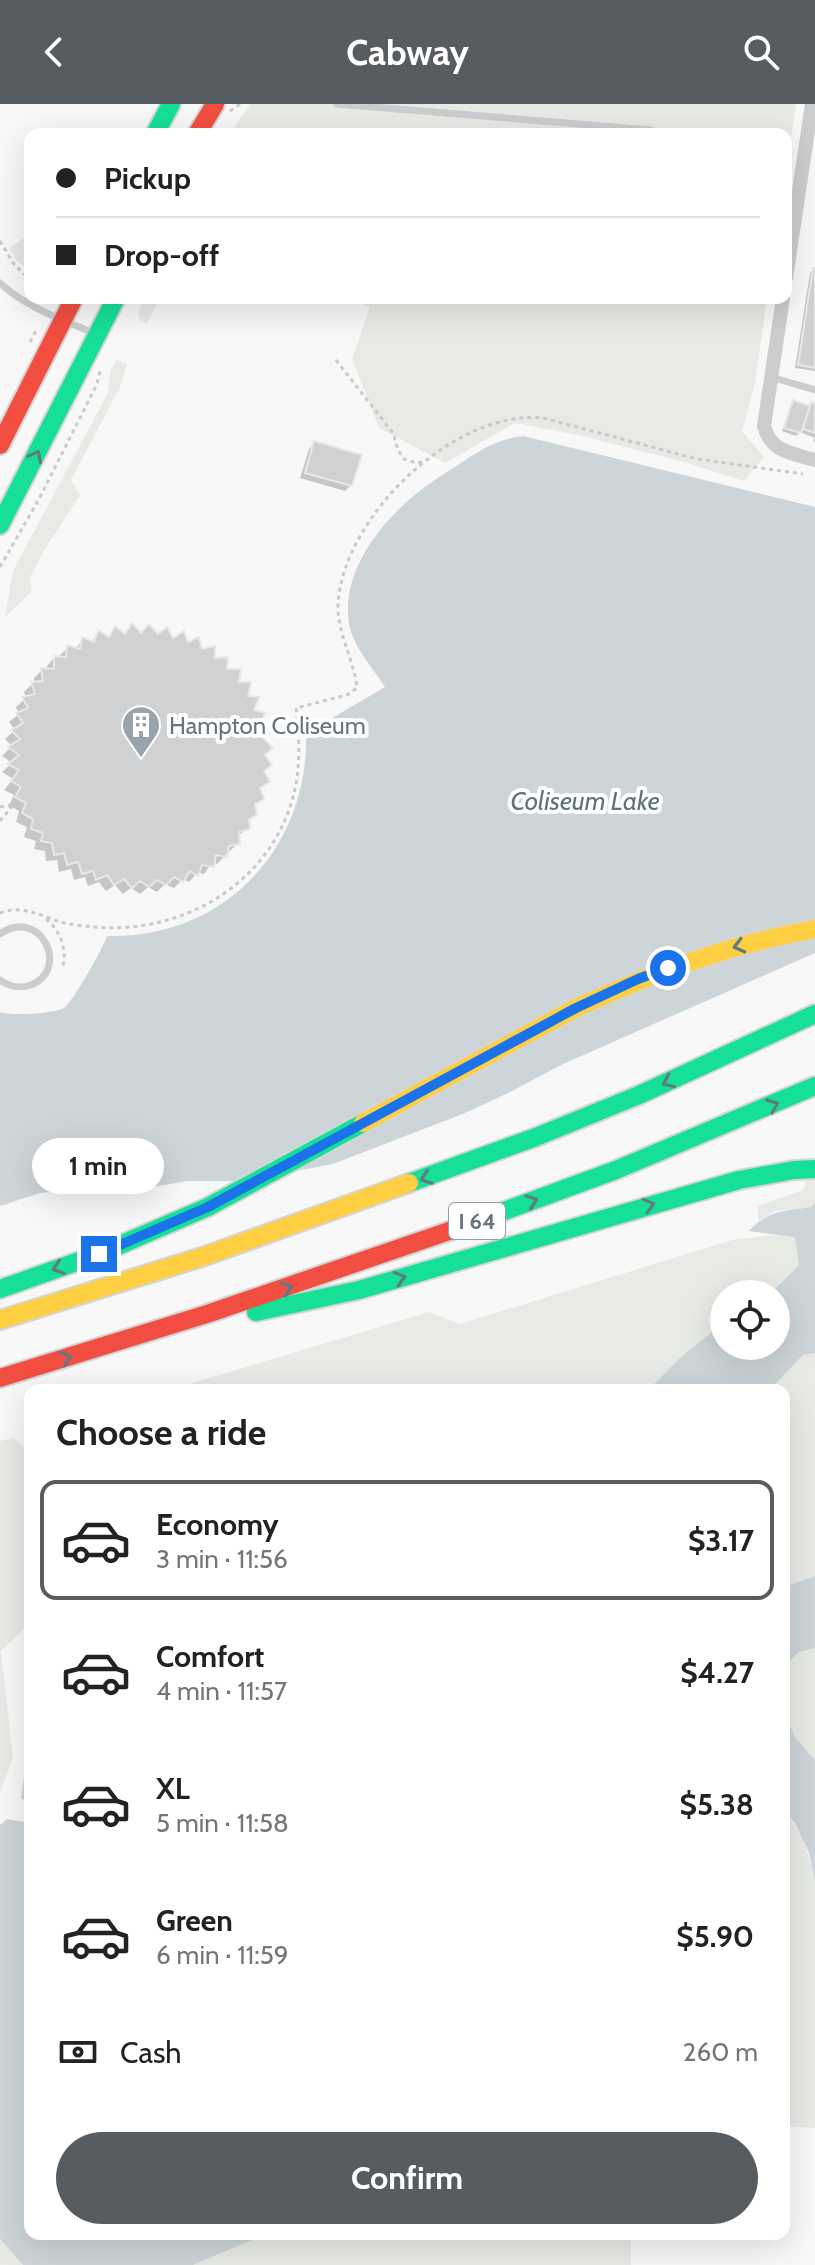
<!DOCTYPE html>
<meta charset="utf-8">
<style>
body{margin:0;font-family:Cabin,sans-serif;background:#f6f6f6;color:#222;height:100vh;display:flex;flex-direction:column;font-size:30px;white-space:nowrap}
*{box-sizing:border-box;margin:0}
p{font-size:26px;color:#767676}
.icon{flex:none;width:44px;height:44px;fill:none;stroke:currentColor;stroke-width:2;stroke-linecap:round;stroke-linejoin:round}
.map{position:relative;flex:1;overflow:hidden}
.panel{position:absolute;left:24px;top:1280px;width:766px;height:856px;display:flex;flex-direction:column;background:#fff;border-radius:16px;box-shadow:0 8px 32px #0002}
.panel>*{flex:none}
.top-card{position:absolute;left:24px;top:24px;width:768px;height:176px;border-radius:16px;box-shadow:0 8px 32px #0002;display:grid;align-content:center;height:176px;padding:0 32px;background:#fff}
.buttons{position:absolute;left:710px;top:1176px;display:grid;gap:16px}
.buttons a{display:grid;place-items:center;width:80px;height:80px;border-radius:50%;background:#fff;box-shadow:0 8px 32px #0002;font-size:40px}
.end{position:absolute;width:36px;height:36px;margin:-18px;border:10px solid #1a73e8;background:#fff;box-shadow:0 0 0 4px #fff}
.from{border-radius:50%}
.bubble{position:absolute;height:56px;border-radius:28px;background:#fff;box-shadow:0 8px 32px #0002;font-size:26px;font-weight:700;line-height:56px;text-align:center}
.top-card b{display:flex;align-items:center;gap:28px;height:76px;font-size:30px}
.top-card b+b{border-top:2px solid #e0e0e0}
.top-card i{width:20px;height:20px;background:#222}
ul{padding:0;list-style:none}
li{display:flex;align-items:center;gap:24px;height:120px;margin:0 16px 12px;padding:0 16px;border:4px solid transparent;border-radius:16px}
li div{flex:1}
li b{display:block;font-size:30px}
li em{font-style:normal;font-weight:700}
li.on{border-color:#575c60}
li>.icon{width:72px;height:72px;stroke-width:1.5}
h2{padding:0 32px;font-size:36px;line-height:96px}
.pay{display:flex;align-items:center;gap:20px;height:88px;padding:0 32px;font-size:30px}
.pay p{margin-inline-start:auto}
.button{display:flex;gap:16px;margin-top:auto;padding:16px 32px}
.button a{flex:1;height:92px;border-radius:48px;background:#575c60;color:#fff;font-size:32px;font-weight:700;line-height:92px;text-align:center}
header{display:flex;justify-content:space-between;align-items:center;height:104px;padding:0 32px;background:#575c60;color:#fff;font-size:36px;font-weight:700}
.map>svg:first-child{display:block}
.green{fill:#e7eae5}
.water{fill:#cdd5d8}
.shadow{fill:#0003}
.building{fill:#cfd1d2;stroke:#e8e8e8;stroke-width:2}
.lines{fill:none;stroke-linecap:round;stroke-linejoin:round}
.fast-casing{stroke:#d4d5d6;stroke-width:22}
.slow-casing{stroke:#d4d5d6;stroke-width:22}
.jam-casing{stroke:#d4d5d6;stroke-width:22}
.path{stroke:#c9cacb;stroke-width:3;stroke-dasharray:4 4;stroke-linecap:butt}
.lane{stroke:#cbcdce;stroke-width:7}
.street{stroke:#cbcdce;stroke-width:14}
.fast{stroke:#16e098;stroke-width:18}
.slow{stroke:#ffcf43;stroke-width:18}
.jam{stroke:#f24e42;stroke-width:18}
.oneway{stroke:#617a82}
.route{stroke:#1a73e8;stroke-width:10}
.labels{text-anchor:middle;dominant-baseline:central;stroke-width:8;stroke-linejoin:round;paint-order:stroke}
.shield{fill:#fff;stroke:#939ea7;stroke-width:2}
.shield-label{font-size:22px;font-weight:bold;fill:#657581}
.poi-label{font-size:24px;fill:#657581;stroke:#fff;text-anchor:start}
.water-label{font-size:26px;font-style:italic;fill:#5f747b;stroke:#fff}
</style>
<header><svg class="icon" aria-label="back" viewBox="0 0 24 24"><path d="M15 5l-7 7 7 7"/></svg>Cabway<svg class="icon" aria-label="search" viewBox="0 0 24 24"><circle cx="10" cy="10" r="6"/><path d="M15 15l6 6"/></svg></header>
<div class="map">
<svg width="815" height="2161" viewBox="0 0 815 2161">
<rect width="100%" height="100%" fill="#f8f8f8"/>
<g class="green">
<path d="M250,0h546l-10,67v-37h-556z"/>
<path d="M30,130v38l-14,-12 -7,-12z"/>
<path d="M145,194h15l-13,26 -8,-5 -1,-7z"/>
<path d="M353,194h414l-12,85 -13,48 22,26 -20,24 -64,-20 -102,-26 -63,-12 -70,40 -66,-35 -27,-69 18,-52z"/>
<path d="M117,256l10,4 -7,23 -49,93 9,15 -34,52 -16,30 2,14 -27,26 8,-46 95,-178 2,-21z"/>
<path d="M815,1056v43l-4,4 -36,4 -17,10v-15l45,-16z"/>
<path d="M783,1130l12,3 4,28 -29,29h-46v28l-44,36 -32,32h-479l260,-78 31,12 272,-84z"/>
<path d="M815,1249v223l-31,11v-197h-14l33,-35z"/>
<path d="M13,1334l17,14v171l-29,28 12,107 -13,35v-352z"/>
<path d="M815,1544v112l-20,-23 -11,-24v-46l15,-15z"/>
<path d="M784,1706c18,21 25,44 31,71v247l-31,-2z"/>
<path d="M267,2130h364v31h-438z"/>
<path d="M0,2135l23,26h-23z"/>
</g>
<g class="water">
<path d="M523,332l292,71v446l-252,111 -57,30 -41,19 -132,51 -91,17h-55l-40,7 -33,-2 -74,7 -40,13v-194c12,4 53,2 64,-4 9,-6 39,-60 43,-72 118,3 203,-89 199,-205h4l75,-44c-12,-19 -33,-42 -36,-64 -8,-51 31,-100 68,-130 11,-9 24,-17 35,-24 25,-17 42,-29 71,-33z"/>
<path d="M815,1099v150l-12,2 -33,35h-122l32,-32 44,-36v24h52v-52h-6l29,-29 -4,-28 -46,-6c19,-21 36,-20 62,-24z"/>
<path d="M815,1472v72l-16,4 -15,15v-80z"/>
<path d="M784,1609l11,24 20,23v121l-6,-28 -14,-30 -11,-13z"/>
<path d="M30,1651v50l-9,-7 5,-35z"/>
<path d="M7,1715l23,4v411h237l-74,31h-170l-23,-26v-414z"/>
</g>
<g class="shadow">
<path d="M813,166h2v101l-20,-3 15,-95z"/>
<path d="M793,299l15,5 7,-3v37l-2,-1 2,-3 -15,-6 -4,4 -14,-5 8,-25z"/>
<path d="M315,339l36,42 -6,6 -45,-13 9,-29z"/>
<path d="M132,522l9,10 16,1 44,14 24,20 11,13 22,40 4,31v17l5,10 -8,8 3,8 -8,9 1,8 -8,8 1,5 -11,9 1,6 -8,8 -4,1 -1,4 -8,8 -5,-1 -8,11 -7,-1 -8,9 -6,-3 -9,9 -9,-4 -8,8 -9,-5 -8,7 -9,-6 -8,6 -8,-9 -9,6 -7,-9 -11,4 -3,-9 -11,3 -3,-11 -12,3 -2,-12 -11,1 -1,-10 -11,-2 2,-8 -12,-4 3,-10 -11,-5 3,-11 -10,-6 5,-10 -10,-5 9,-11 -11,-7 10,-9 -10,-7 10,-10 -7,-7 10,-9 -6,-8 10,-8 -3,-7 10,-9 -2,-6 8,-8h3l-1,-6 8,-8 5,1v-5l7,-8 6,1v-4l8,-7 7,2 8,-11 7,4 9,-10 8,5 9,-10 7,7z"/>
</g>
<g class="building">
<path d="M813,164h2v100l-17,-3z"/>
<path d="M793,296l17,6 -9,27 -17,-5z"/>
<path d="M811,298l4,1v30l-12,-4z"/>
<path d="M314,337l48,14 -10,31 -47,-13z"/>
<path d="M132,519l9,10 8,-9 9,10 9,-7 6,11 11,-7 4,11 11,-5 3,12 13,-3v12l13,-1 -1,12h14l-2,13h12l-3,14 11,1 -5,13 11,3 -4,11 10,6 -7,9 9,9 -8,7 7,10 -8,6 6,11 -10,6 4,11 -9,5 2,11 -8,4 1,10 -11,3 1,12 -11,2 -2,11 -11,-2 -2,12 -12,-2 -4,11 -8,-5 -7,11 -9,-5 -8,8 -9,-5 -8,7 -9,-6 -8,7 -8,-9 -10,6 -7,-10 -11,5 -3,-9 -11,3 -4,-12 -11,3 -3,-12 -10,2 -2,-12 -11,-2 2,-8 -12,-4 2,-10 -11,-6 4,-10 -11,-6 6,-10 -10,-6 8,-11 -11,-6 11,-9 -11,-8 12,-8 -9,-9 12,-7 -7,-10 12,-5 -6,-11 13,-3 -4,-12 12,-1 -2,-13 13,1v-13l12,1 1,-12 13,4 2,-12 12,5 4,-12 11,7 6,-11 10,8z"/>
</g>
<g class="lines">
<defs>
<g id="fast">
<path d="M155,30l16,-30"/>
<path d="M0,421l116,-227"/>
<path d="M409,1079l127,-46 103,-42 176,-81"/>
<path d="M458,1124l158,-58 199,-84"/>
<path d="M0,1185l99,-35 109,-47 155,-84"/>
<path d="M256,1208l103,-22 380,-110 55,-10 21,-1"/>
</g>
<g id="slow">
<path d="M363,1019l213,-115c77,-35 155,-64 239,-79"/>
<path d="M0,1216l205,-64 204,-73"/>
</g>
<g id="jam">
<path d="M197,30l18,-30"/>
<path d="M0,341l74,-147"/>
<path d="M0,1274l207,-64 251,-86"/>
</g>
</defs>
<use href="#fast" class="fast-casing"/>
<use href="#slow" class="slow-casing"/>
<use href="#jam" class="jam-casing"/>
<g class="path">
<path d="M230,7l10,-7"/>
<path d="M0,137l13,22 17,17"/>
<path d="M30,238l6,-11"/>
<path d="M336,256l57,73 5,17 6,9 12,4 6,-1"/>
<path d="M0,463l39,-68 58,-115 3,-13"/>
<path d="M0,703l13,-2"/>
<path d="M0,717l13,-16"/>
<path d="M0,809c22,-9 43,4 64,10 10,2 21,3 30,4 89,8 178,-44 200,-134 7,-28 5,-57 2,-85l51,-13 10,-7c-3,-29 -20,-54 -19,-84 5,-87 116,-195 205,-186l154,41 106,15"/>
<path d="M46,815c15,12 22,32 16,50"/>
</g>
<g class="lane">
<path d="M337,0l314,26 1,4"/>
<path d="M0,179c27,25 63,37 96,51"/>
<path d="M771,273l44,13"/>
<path d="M0,830c40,-28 71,35 31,51 -12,4 -21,2 -31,-5"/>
</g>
<g class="street">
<path d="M786,174l26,-174"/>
<path d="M783,194l-19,128c7,26 27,27 51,34"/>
</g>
<use href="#fast" class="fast"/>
<use href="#slow" class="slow"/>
<use href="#jam" class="jam"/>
</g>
<defs><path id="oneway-chevron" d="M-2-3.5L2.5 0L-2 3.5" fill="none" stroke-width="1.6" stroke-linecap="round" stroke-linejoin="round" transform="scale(2)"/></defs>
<g class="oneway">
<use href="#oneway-chevron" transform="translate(36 352) rotate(-63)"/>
<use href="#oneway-chevron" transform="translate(739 842) rotate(165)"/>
<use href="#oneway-chevron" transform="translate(668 978) rotate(156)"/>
<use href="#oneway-chevron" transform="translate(773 1001) rotate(-23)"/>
<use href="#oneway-chevron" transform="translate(426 1074) rotate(160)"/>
<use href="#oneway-chevron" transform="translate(532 1097) rotate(-20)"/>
<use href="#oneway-chevron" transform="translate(649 1101) rotate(-16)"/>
<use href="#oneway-chevron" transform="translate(58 1164) rotate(161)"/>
<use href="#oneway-chevron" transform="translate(400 1174) rotate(-17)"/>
<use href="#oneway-chevron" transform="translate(287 1184) rotate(-19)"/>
<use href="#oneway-chevron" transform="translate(66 1254) rotate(-17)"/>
</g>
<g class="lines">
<path class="route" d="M99,1150l109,-47 368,-199 62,-29 30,-11"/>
</g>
<defs>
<symbol id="building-pin" viewBox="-11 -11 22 30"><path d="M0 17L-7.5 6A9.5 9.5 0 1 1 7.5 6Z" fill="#98a3ab" stroke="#fff"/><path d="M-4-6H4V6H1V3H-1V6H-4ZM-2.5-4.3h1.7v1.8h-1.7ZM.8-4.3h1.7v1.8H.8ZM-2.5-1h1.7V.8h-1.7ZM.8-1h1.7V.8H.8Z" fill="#fff"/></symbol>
</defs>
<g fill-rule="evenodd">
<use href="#building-pin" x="119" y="599" width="44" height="60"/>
</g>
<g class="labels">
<rect class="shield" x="449" y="1099" width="56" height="36" rx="6"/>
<g class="shield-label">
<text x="477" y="1117">I 64</text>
</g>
<g class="poi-label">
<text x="169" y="621">Hampton Coliseum</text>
</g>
<g class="water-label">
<text x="585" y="697">Coliseum Lake</text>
</g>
</g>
</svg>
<div class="buttons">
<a><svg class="icon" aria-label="locate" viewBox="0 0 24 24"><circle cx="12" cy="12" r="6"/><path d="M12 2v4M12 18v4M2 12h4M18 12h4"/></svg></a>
</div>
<i class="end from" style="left:668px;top:864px"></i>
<i class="end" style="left:99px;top:1150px"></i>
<div class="bubble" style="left:32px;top:1034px;width:132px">1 min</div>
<div class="top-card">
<b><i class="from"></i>Pickup</b>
<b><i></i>Drop-off</b>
</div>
<section class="panel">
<h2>Choose a ride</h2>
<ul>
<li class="on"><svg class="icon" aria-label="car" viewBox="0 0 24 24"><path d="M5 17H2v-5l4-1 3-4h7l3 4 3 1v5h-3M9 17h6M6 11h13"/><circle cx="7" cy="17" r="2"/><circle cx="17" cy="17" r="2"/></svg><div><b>Economy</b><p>3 min · 11:56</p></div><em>$3.17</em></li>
<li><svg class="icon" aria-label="car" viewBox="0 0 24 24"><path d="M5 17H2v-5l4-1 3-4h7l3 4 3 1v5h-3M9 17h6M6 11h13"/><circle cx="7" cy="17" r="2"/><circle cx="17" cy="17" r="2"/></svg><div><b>Comfort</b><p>4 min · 11:57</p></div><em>$4.27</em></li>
<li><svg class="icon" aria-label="car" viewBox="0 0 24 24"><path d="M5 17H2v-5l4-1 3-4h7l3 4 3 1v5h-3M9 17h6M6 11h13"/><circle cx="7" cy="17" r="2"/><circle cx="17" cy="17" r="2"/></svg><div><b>XL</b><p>5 min · 11:58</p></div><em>$5.38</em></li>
<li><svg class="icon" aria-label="car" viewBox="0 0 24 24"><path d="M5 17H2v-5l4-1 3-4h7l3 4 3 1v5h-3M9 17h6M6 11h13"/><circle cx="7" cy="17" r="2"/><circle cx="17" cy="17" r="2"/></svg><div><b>Green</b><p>6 min · 11:59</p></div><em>$5.90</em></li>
</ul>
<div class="pay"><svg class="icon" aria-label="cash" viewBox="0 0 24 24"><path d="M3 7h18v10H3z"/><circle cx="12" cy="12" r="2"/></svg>Cash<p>260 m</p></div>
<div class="button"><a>Confirm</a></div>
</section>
</div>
